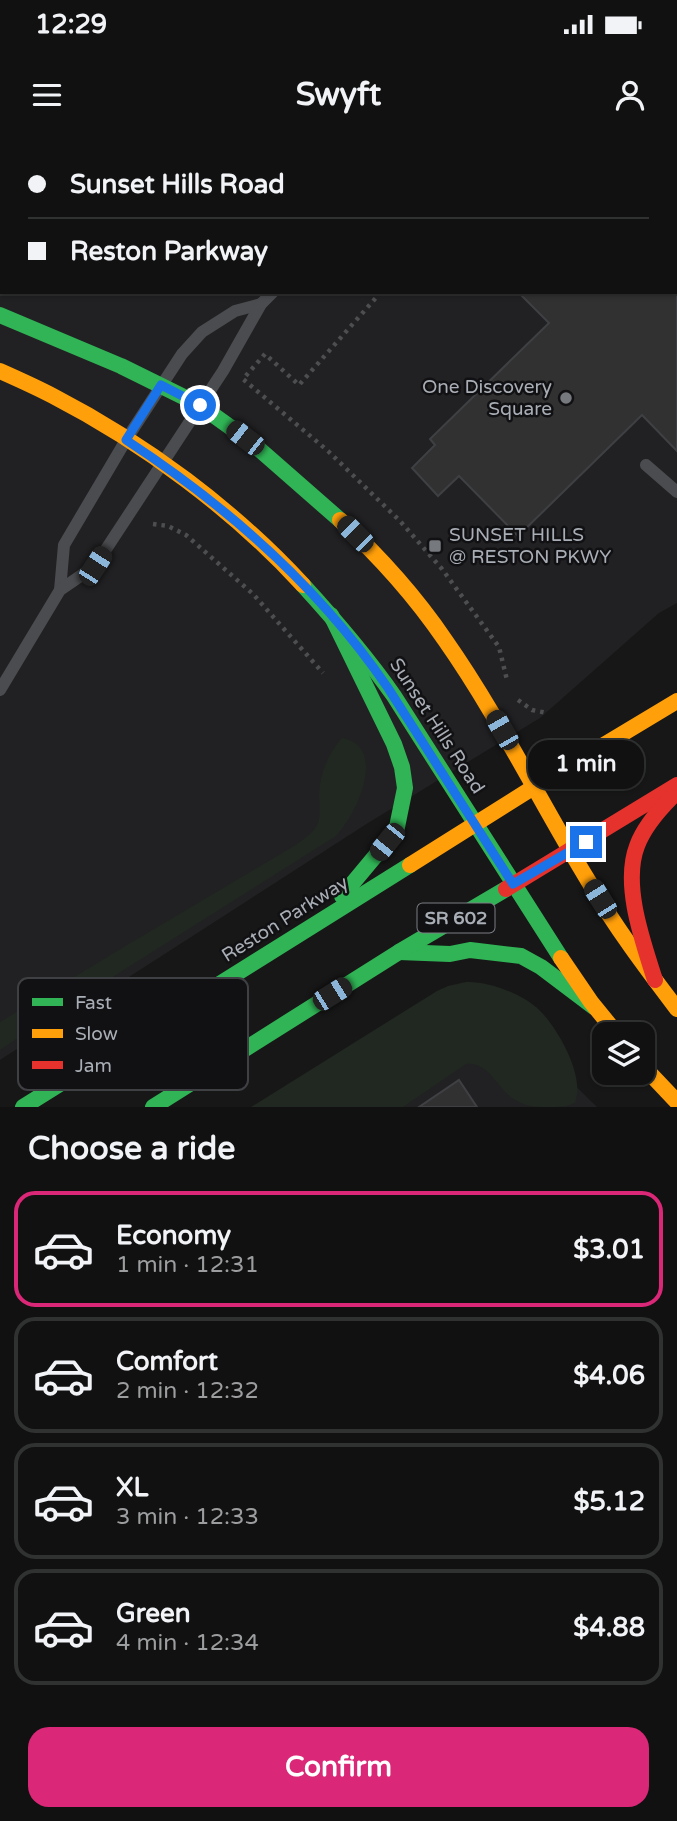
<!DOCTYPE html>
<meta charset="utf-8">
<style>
body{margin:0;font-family:"Varela Round",sans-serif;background:#1a1a1a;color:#f1f3f6;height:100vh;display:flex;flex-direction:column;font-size:26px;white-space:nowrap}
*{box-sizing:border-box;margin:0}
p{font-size:23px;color:#9c9d9f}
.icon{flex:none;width:38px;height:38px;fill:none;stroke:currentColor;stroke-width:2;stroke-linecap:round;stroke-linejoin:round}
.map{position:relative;height:967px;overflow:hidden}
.side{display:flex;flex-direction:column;background:#111;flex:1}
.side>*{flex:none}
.top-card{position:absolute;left:0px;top:0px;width:677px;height:154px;box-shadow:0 2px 5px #0004,0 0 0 2px #303131;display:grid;align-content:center;height:154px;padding:0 28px;background:#111}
.controls{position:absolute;left:592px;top:882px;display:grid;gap:14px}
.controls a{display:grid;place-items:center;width:63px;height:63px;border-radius:14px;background:#111;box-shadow:0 2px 5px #0004,0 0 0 2px #303131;font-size:35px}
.end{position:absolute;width:32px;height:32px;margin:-16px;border:9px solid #1a73e8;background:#fff;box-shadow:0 0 0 4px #fff}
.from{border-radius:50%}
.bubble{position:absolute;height:49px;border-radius:21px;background:#111;box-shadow:0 2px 5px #0004,0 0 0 2px #303131;font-size:23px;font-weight:700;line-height:49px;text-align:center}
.car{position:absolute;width:21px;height:42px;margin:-21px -10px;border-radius:9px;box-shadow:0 0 5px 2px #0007;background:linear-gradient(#222 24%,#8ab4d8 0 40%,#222 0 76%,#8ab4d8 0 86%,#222 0)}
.top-card b{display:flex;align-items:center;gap:24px;height:66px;font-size:26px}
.top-card b+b{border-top:2px solid #303131}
.top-card i{width:18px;height:18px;background:#f1f3f6}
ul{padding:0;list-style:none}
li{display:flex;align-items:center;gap:21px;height:116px;margin:0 14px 10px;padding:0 14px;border:4px solid #303131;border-radius:21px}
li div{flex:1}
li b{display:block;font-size:26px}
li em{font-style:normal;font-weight:700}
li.active{border-color:#db2777}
li>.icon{width:63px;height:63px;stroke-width:1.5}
h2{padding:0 28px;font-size:32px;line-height:84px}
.primary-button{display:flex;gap:14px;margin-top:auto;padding:14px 28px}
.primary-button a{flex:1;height:80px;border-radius:21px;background:#db2777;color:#fff;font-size:28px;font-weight:700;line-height:80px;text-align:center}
.status{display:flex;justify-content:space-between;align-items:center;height:49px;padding:0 35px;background:#111;direction:ltr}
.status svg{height:19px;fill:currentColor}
header{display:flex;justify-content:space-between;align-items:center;height:91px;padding:0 28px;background:#111;font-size:32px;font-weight:700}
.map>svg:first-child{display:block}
.built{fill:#212123;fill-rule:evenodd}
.green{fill:#212721}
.building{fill:#313132;stroke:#3f4043;stroke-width:2}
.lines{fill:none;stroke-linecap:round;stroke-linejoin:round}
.path{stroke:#4d4e50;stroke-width:4.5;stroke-dasharray:3.5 5;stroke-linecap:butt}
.lane{stroke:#4b4c4f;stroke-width:12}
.fast{stroke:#30b455;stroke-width:16}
.slow{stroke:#ff9f0a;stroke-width:16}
.jam{stroke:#e5322d;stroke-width:16}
.route{stroke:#1a73e8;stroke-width:9}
.poi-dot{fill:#76797e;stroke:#111113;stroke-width:2.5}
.labels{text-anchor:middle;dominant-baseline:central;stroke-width:5;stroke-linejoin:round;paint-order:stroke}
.shield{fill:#111113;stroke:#7b7f85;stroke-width:2}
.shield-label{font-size:18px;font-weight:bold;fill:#a9aeb6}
.poi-label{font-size:19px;fill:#a9aeb6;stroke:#111113;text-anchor:end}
.street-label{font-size:19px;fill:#a9aeb6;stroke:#111113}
.key{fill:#111113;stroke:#3f4044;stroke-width:2}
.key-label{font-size:19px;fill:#a9aeb6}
</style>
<div class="status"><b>12:29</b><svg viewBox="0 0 49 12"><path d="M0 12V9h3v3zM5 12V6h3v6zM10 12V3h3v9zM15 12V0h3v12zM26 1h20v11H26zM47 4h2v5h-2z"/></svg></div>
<header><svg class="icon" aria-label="menu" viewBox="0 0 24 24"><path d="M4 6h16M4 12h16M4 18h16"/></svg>Swyft<svg class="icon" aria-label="person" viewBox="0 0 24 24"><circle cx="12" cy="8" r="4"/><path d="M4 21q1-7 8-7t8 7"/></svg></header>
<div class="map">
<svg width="677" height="967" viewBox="0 0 677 967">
<rect width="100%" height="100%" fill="#171717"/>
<g class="built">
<path d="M0,0h677v463l-18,10 -119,105 -172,105 -368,237zM2,2h674v150h-674z"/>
<path d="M488,860l109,107h-271z"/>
</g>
<g class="green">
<path d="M342,598c47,8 14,78 -6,98l-293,185 -43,29v-28l122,-74 172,-102c8,-6 21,-14 24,-23 3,-9 1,-20 1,-29 1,-20 9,-41 23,-56z"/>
<path d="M466,842c22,-1 53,11 70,25 20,17 50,69 39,96 -8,4 -16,4 -26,4 -12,0 -22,0 -32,-6 -19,-9 -27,-40 -51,-37l-63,43h-152l186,-116 11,-5z"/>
</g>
<g class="building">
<path d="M518,152h159v159l-35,-36 -124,121 -59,-60 -21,20 -26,-28 23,-23 -5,-6 119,-116z"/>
<path d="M459,940l18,27h-58z"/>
</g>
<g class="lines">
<g class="path">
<path d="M381,152l-82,93 -34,-31 -22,25 85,72 72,70 42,48 57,78 8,33"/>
<path d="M153,384l15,2 18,9 67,59 70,79"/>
<path d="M518,560l14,10 15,3"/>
</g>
<g class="lane">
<path d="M515,0l2,2"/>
<path d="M430,2l2,-2"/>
<path d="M646,325l31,27"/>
<path d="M60,450l4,-45 62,-105 56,-86 20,-22 33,-21 26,-7"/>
<path d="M0,550l60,-100 35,-24 128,-195 38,-67 12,-12"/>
</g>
<g class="fast">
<path d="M0,175l121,51 77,38 53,38 89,78"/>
<path d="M303,445c32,35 63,71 91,111l167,262"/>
<path d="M331,475l63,129 8,23 3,21 -8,39 -10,15 -45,54"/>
<path d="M399,812l51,2 20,-4 51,6 20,11 53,40"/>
<path d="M23,967l387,-242"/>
<path d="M153,967l246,-155 107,-63"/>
</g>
<g class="slow">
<path d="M0,231c18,8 36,16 53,25 91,47 181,114 250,189"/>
<path d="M340,380c39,36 75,76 105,120 54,77 95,162 144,242 26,45 57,86 88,127"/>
<path d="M410,725l124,-78 143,-86"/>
<path d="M561,818l30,44 26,32"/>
<path d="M642,925l35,37"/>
</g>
<g class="jam">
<path d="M506,749l171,-104"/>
<path d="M655,840c-12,-38 -33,-95 -18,-134 7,-19 21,-35 35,-49"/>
</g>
</g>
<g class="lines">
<path class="route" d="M200,265l-39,-20 -35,55c101,66 194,148 262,248l125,196 73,-42"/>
</g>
<g class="poi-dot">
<circle cx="566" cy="258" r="7"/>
<rect x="428" y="399" width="14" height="14" rx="3.5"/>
</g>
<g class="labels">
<rect class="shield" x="417.5" y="763.5" width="77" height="29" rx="5"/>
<g class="shield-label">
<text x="456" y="778">SR 602</text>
</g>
<g class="poi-label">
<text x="552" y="247">One Discovery<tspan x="552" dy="22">Square</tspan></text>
<text x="449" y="395" text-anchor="start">SUNSET HILLS<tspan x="449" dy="22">@ RESTON PKWY</tspan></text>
</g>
<g class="street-label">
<text transform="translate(437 586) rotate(57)">Sunset Hills Road</text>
<text transform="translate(285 779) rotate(-32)">Reston Parkway</text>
</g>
</g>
<rect x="18" y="838" width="230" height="112" rx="10" class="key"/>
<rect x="32" y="858" width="31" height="8" fill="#30b455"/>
<rect x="32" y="889" width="31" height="9" fill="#ff9f0a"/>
<rect x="32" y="921" width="31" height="8" fill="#e5322d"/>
<g class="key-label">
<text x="75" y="869">Fast</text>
<text x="75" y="900">Slow</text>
<text x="75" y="932">Jam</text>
</g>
</svg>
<div class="controls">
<a><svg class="icon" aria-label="layers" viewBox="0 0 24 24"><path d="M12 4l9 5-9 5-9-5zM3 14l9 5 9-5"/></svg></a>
</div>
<i class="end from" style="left:200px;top:265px"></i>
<i class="end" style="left:586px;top:702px"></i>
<div class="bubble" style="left:528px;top:600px;width:116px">1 min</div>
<i class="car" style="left:245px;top:298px;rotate:308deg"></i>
<i class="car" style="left:355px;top:394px;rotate:315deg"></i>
<i class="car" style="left:95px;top:426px;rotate:33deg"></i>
<i class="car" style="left:502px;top:590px;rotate:330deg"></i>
<i class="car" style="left:387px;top:702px;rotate:219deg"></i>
<i class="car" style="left:600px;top:759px;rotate:328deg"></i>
<i class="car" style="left:332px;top:854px;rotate:58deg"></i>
<div class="top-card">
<b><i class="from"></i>Sunset Hills Road</b>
<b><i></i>Reston Parkway</b>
</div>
</div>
<section class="side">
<h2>Choose a ride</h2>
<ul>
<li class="active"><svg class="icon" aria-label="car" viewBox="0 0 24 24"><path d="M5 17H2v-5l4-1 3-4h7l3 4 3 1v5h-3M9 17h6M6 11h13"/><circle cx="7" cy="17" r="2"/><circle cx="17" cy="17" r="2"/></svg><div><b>Economy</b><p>1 min · 12:31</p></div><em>$3.01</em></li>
<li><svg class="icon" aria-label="car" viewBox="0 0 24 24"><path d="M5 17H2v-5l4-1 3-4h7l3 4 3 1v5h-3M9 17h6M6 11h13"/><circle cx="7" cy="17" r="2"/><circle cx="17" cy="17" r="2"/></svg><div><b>Comfort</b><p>2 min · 12:32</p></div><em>$4.06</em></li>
<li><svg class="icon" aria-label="car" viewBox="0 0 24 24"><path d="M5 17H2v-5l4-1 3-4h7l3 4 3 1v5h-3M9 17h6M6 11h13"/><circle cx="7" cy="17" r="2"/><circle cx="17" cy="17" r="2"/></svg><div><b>XL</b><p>3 min · 12:33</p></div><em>$5.12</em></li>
<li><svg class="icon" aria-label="car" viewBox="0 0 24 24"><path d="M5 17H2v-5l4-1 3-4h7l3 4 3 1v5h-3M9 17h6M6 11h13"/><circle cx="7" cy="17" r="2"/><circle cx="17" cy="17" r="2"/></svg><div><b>Green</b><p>4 min · 12:34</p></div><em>$4.88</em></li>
</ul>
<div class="primary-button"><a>Confirm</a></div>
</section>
